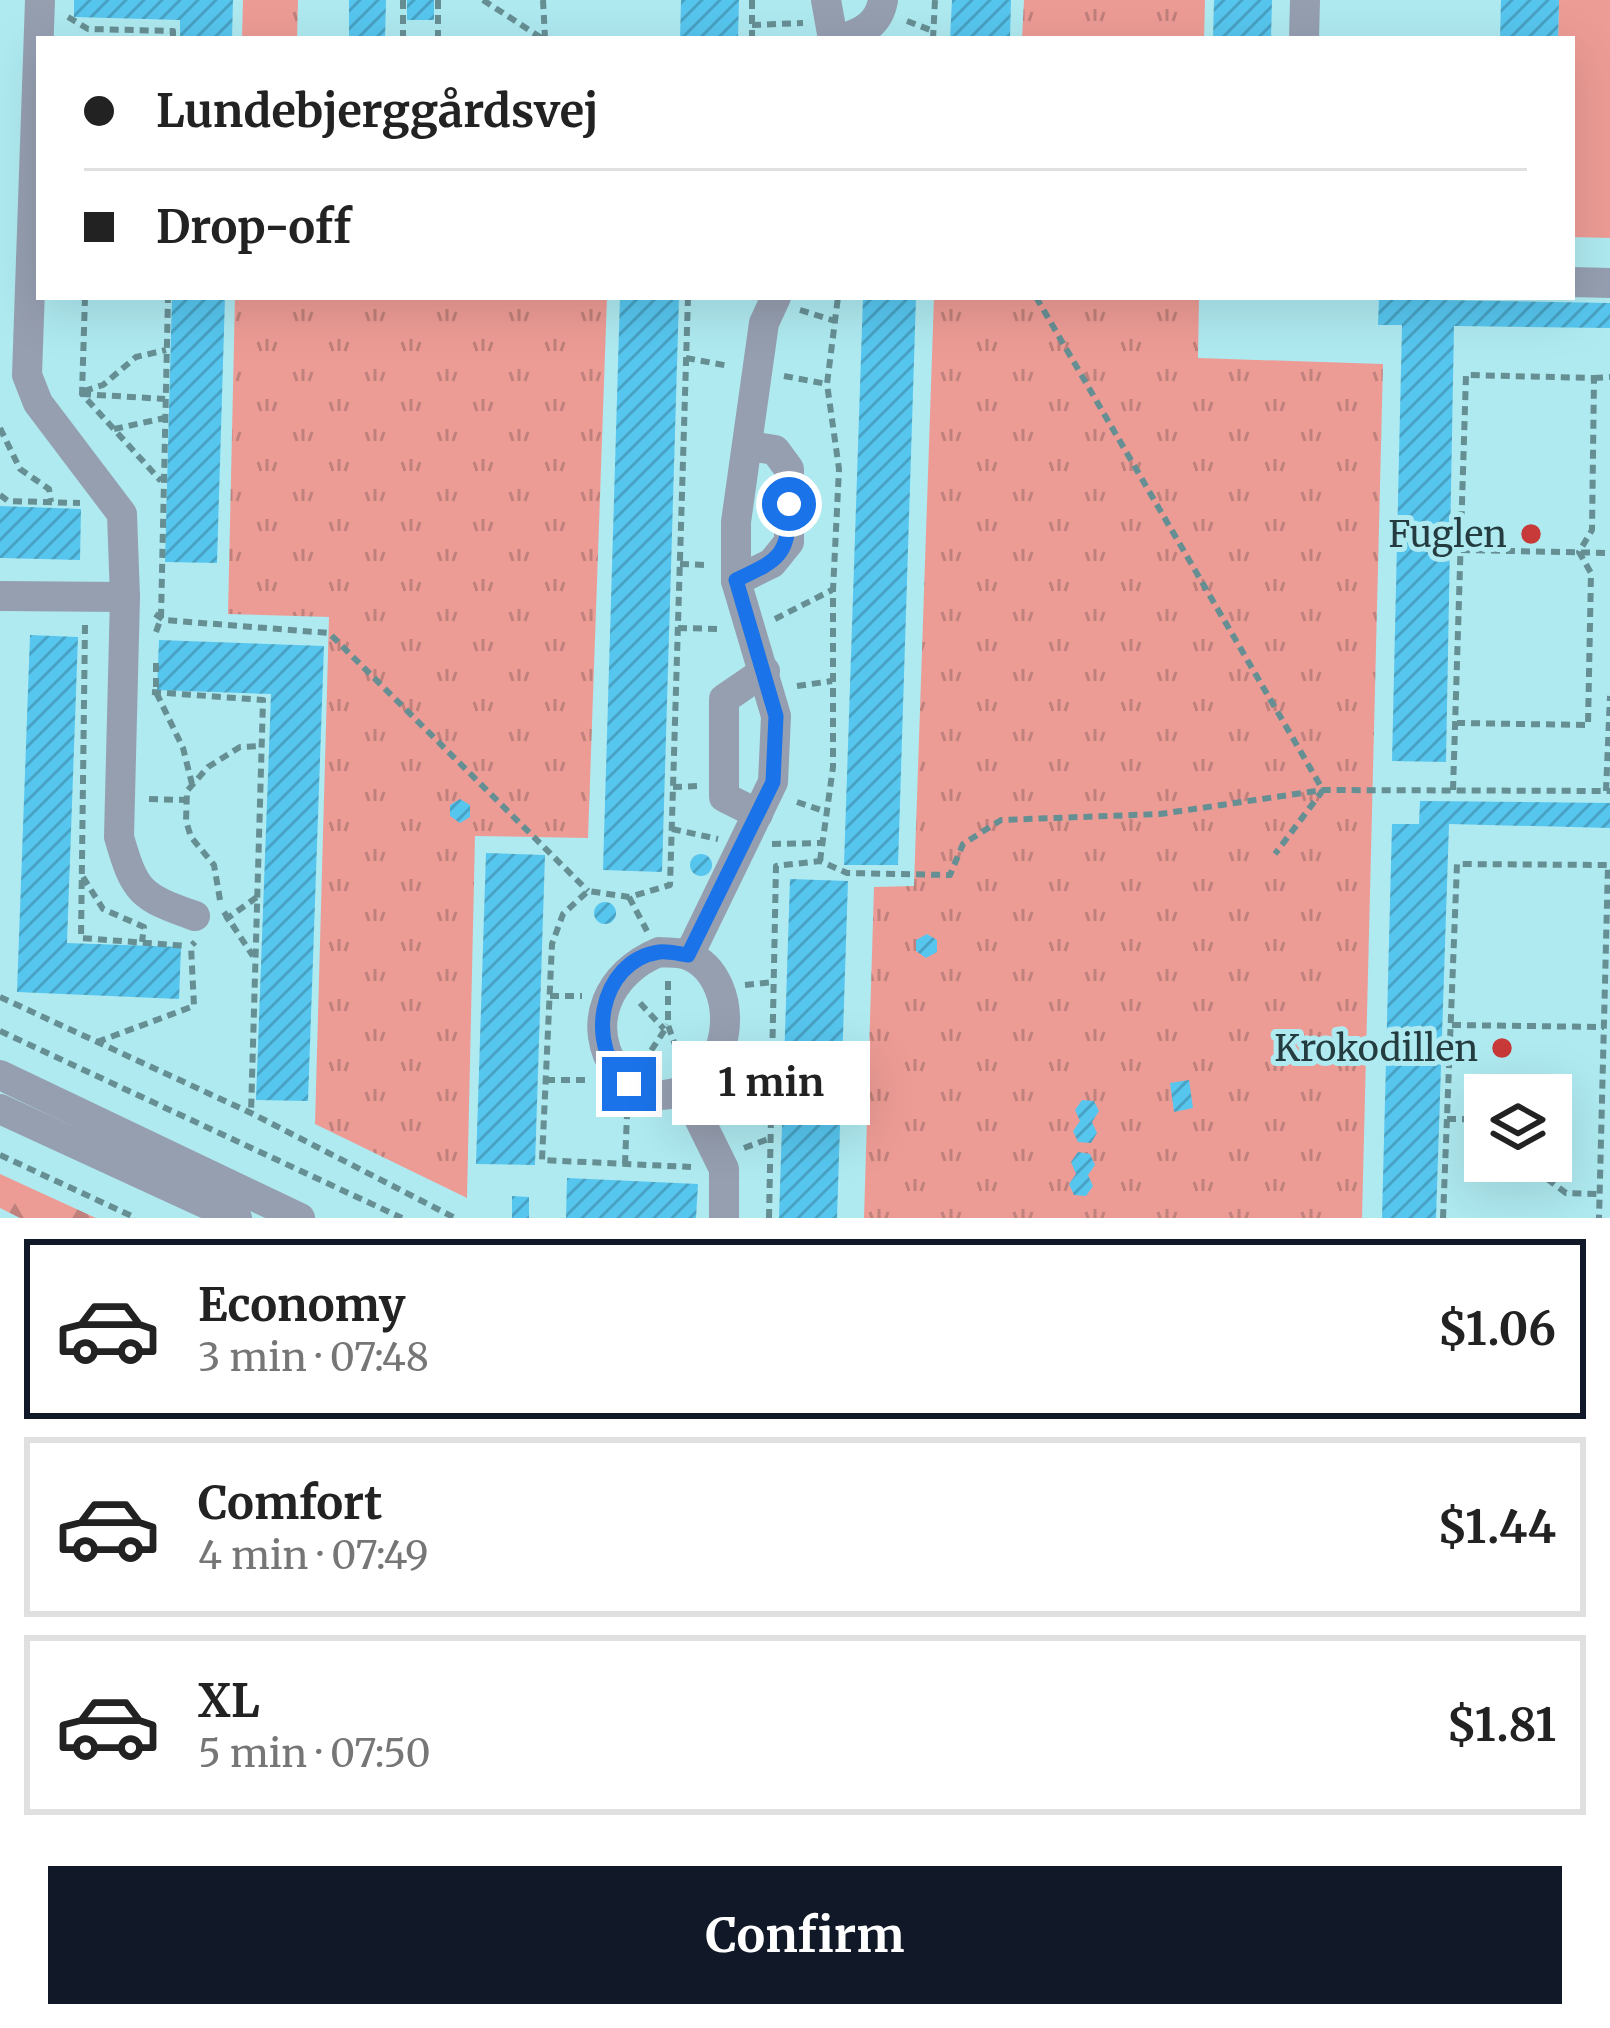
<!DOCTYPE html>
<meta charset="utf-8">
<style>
body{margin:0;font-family:Merriweather,serif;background:#f6f6f6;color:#222;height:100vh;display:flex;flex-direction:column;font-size:45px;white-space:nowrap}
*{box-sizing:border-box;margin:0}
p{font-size:39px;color:#767676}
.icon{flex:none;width:66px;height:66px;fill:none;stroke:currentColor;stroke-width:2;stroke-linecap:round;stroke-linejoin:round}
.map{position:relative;height:1218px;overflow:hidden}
.drawer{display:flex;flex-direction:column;background:#fff;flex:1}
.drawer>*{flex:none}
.banner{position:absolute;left:36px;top:36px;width:1539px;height:264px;border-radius:0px;box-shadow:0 12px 48px #0002;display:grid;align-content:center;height:264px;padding:0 48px;background:#fff}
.buttons{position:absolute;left:1464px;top:1074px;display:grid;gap:24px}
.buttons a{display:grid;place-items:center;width:108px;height:108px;border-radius:0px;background:#fff;box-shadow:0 12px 48px #0002;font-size:60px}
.end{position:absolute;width:54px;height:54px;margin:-27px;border:15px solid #1a73e8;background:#fff;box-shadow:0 0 0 6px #fff}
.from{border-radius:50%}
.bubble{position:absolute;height:84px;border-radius:0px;background:#fff;box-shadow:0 12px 48px #0002;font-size:39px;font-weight:700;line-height:84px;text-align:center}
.banner b{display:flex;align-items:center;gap:42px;height:114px;font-size:45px}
.banner b+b{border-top:3px solid #e0e0e0}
.banner i{width:30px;height:30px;background:#222}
ul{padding:21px 0 0;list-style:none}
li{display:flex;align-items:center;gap:36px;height:180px;margin:0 24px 18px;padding:0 24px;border:6px solid #e0e0e0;border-radius:0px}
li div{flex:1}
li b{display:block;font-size:45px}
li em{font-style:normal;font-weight:700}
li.selected{border-color:#111827}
li>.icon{width:108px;height:108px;stroke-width:1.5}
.button{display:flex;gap:24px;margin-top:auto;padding:24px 48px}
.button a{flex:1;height:138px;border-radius:0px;background:#111827;color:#fff;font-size:48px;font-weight:700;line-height:138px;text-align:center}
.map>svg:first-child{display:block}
.grass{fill:#ed9c95}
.forest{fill:url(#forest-firs)}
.park{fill:url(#park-tufts)}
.building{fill:url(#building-hatch)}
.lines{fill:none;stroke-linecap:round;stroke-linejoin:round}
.path{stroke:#668f94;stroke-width:6;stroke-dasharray:9 6;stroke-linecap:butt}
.minor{stroke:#969fb0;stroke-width:30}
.route{stroke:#1a73e8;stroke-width:15}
.poi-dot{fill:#c83939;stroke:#afeaf1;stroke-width:4.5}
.labels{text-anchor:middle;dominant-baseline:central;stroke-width:10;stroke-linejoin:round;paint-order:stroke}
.poi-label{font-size:36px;fill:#243c3f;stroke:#afeaf1;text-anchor:end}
</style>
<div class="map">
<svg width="1610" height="1218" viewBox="0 0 1610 1218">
<defs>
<pattern id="forest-firs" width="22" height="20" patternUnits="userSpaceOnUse" patternTransform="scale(3)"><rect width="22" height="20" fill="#ed9c95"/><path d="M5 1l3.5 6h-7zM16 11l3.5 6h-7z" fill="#c0807b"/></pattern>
<pattern id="park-tufts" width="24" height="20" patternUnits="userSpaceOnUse" patternTransform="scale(3)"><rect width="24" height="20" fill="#ed9c95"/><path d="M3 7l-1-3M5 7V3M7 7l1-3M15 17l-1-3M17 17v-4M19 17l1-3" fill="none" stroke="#c0807b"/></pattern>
<pattern id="building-hatch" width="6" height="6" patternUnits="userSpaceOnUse" patternTransform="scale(3)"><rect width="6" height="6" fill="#57c6ef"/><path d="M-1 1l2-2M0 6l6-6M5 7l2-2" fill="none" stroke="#48a2c3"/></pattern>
</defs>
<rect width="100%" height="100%" fill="#afeaf1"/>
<path class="grass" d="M1559,0h51v238l-38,-1v-198h-14z"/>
<path class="forest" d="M0,1174l96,44h-76l-20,-10z"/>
<g class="park">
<path d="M243,0h55l-1,39h-55z"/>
<path d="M1024,0h181l-1,39h-182z"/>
<path d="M235,297h372l-19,541 -113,-2 -8,362 -152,-74 14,-507 -101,-3z"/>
<path d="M934,297h265l-1,61 185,6 -21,854h-498l10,-331 40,-1z"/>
</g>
<g class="building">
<path d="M74,0h159l-1,39h-52v-19l-106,-3z"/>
<path d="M349,0h37l-1,39h-36z"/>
<rect x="407" y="0" width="27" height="20"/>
<path d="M681,0h58l-1,39h-58z"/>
<path d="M952,0h59l-1,39h-60z"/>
<path d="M1214,0h58l-1,39h-58z"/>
<path d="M1501,0h58l-1,39h-58z"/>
<path d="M172,297h53l-8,266 -52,-1z"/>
<path d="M620,297h59l-17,575 -59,-2z"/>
<path d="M863,297h53l-18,568h-54z"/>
<path d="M1379,299l231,4v25l-156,-2 -8,436 -54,-1 10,-436h-24z"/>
<path d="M0,506l81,3 -1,51 -80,-2z"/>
<path d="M30,635l48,2 -11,306 114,4 -2,52 -162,-7z"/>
<path d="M159,640l165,6 -16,455 -52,-1 15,-406 -114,-4z"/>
<path d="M460,799l10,6v12l-10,6 -10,-7v-11z"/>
<path d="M1420,801l190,2v25l-161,-4 -13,394h-54l10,-394h27z"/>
<path d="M486,853l59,2 -10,310 -59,-1z"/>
<circle cx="701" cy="865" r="11"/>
<path d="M790,879l58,2 -11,337h-58z"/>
<circle cx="605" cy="913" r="11"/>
<path d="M927,934l10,6v12l-11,6 -10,-7v-11z"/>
<path d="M1189,1080l4,28 -19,4 -4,-29z"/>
<path d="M1082,1100l12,1 5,10 -7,11 5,11 -6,10 -13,-1 -5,-11 7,-10 -5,-11z"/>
<path d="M1078,1152l12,2 5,11 -7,10 5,11 -7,10 -12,-1 -5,-11 7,-10 -5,-12z"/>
<path d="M567,1178l131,6 -2,34h-130z"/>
<path d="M512,1196l17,1v21h-17z"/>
</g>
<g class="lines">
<g class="path">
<path d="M483,0l60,39"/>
<path d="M543,0l2,38"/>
<path d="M752,0v39"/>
<path d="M68,17l20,12 85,2v8"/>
<path d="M907,21l26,10"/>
<path d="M752,25l51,-2"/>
<path d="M403,39v-39"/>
<path d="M438,39v-39"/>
<path d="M933,39l2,-39"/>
<path d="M85,297l-3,97 79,87"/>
<path d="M688,297l-18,588 -41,12 -41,-6 -25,23 -11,30 -10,216 149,7"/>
<path d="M1036,297l287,493 -48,64"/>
<path d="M1378,297h3"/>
<path d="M800,310l35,11"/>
<path d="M686,358l43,8"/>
<path d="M784,376l43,8"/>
<path d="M1594,378l16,-1"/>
<path d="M84,391l19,-6 33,-28 30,-7"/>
<path d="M82,394l83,5"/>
<path d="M0,428l20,41 29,20 2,13"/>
<path d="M114,429l51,-11"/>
<path d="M0,495l8,6 72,2"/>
<path d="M1461,550l149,3"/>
<path d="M680,564l26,1"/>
<path d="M155,614l9,6 165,13 259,258"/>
<path d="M775,619l57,-29"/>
<path d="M85,625l-4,313 106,8"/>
<path d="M678,628l44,1"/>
<path d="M156,632l5,-14 7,-321"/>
<path d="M156,663v29l27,56 9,36"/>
<path d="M797,686l35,-5"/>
<path d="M152,692l111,8 -12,413"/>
<path d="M673,787l26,-1"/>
<path d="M1453,790l13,-415 128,3 -2,152 -13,22 12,21 -3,152 -131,-2"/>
<path d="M1606,791l4,-95"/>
<path d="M149,799l38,1"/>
<path d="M797,802l30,10"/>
<path d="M672,829l46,10"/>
<path d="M772,844l51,-1"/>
<path d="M820,861l13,-94v-177l6,-121 -12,-85 11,-87"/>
<path d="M83,877l20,32 41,18 -2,15"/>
<path d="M629,897l18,34"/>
<path d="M220,900l-6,-35 -23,-28 -5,-16 1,-30 21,-24 32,-20 20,-1"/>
<path d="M224,912l29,44"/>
<path d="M225,920l32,-23"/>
<path d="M668,981v44l13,37"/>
<path d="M745,985l29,-3"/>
<path d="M550,996h32"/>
<path d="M0,997l251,116 204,105"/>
<path d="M640,1003l24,26"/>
<path d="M1452,1025l152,2"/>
<path d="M0,1031l402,187"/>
<path d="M97,1042l97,-36 -3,-60 4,-4"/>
<path d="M643,1063l25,-38"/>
<path d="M546,1080h44"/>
<path d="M1447,1119h17l21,15"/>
<path d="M744,1148l27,-10"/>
<path d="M0,1155l136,63"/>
<path d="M1523,1161l43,32 33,1"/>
<path d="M625,1164l2,-50"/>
<path d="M769,1218l7,-352 44,-5 27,12 103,2 13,-31 38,-24 159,-6 163,-24 287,1"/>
<path d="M1443,1218l14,-354 151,1 -9,353"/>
</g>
<g class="minor">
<path d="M40,0l-13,375 11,28 84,111 3,83 -6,240c16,56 22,60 76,79"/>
<path d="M826,0l7,39"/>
<path d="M842,39c21,-7 37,-15 41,-39"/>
<path d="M1304,39l1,-39"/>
<path d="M1572,282l38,1"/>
<path d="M736,581l36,-18 17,-21v-73l-14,-19 -26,-4"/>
<path d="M0,596l125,1"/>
<path d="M758,814l-34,-17v-98l41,-28"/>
<path d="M659,952c8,1 20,0 28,3 59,22 50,142 -32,140 -15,0 -29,-10 -38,-23 -32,-48 -9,-99 42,-120z"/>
<path d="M689,955l84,-173 3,-66 -40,-135v-59l28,-199 12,-26"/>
<path d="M0,1075l300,143"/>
<path d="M686,1092l38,77v49"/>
<path d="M0,1109l237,109"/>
</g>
</g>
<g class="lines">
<path class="route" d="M629,1084c-45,-34 -31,-123 30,-132 9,-1 21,2 29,3l85,-173 3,-66 -40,-136c45,-21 53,-25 53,-76"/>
</g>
<g class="poi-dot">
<circle cx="1531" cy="534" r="12"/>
<circle cx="1502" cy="1048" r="12"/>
</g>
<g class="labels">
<g class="poi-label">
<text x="1507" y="534">Fuglen</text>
<text x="1478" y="1048">Krokodillen</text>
</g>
</g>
</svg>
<div class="buttons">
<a><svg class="icon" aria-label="layers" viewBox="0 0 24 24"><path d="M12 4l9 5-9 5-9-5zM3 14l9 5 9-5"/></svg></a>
</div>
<i class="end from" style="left:789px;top:504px"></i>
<i class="end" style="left:629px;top:1084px"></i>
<div class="bubble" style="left:672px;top:1041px;width:198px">1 min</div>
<div class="banner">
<b><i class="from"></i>Lundebjerggårdsvej</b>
<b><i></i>Drop-off</b>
</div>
</div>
<section class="drawer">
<ul>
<li class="selected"><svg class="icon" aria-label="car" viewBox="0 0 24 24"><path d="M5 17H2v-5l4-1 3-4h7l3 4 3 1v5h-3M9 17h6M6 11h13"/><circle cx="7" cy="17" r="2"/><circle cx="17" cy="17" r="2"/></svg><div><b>Economy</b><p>3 min · 07:48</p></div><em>$1.06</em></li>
<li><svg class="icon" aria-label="car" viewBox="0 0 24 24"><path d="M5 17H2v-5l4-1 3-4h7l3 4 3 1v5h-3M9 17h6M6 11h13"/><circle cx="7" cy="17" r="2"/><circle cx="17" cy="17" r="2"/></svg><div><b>Comfort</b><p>4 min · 07:49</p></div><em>$1.44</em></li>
<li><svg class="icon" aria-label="car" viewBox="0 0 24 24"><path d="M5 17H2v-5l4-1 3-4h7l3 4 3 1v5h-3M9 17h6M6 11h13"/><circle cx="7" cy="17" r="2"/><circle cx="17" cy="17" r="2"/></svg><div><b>XL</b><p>5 min · 07:50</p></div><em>$1.81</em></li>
</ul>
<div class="button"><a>Confirm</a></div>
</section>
